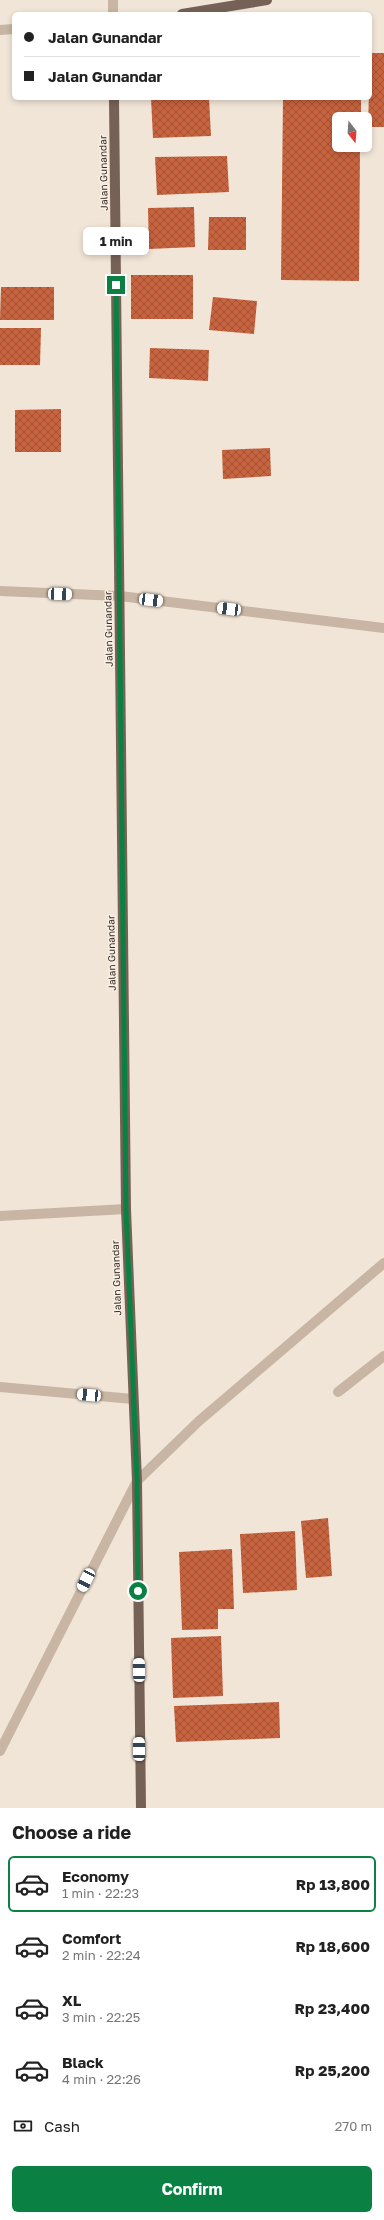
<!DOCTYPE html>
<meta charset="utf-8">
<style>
body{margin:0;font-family:"Golos Text",sans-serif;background:#f2f2f2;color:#222;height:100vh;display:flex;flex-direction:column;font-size:15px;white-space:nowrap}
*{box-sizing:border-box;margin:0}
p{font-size:13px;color:#767676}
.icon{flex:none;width:22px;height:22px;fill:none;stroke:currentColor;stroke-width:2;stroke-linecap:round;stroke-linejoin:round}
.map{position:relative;height:1808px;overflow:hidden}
.details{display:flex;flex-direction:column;background:#fff;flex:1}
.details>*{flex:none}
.banner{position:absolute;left:12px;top:12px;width:360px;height:88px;border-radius:6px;box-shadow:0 2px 6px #0003;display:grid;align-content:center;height:88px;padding:0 12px;background:#fff}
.needle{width:26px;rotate:163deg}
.controls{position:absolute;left:332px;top:112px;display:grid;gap:8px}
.controls a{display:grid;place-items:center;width:40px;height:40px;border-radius:6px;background:#fff;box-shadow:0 2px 6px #0003;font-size:20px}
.end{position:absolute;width:18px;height:18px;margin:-9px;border:5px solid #0b8043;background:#fff;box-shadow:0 0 0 2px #fff}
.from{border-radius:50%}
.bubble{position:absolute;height:28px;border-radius:6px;background:#fff;box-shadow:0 2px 6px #0003;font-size:13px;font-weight:700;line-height:28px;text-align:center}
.car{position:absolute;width:12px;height:24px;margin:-12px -6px;border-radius:5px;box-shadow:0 0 3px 1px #0007;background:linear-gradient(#fff 24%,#345 0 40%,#fff 0 76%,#345 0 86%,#fff 0)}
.banner b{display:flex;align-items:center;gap:14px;height:38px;font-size:15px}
.banner b+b{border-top:1px solid #e0e0e0}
.banner i{width:10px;height:10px;background:#222}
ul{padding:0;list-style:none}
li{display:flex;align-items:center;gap:12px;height:56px;margin:0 8px 6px;padding:0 4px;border:2px solid transparent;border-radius:6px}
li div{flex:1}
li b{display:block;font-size:15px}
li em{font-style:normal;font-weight:700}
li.active{border-color:#0b8043}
li>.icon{width:36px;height:36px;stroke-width:1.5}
h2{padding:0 12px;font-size:18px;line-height:48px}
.pay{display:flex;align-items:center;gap:10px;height:44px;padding:0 12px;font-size:15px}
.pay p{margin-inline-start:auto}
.action{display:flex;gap:8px;margin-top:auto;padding:8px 12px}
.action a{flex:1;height:46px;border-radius:6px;background:#0b8043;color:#fff;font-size:16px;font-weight:700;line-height:46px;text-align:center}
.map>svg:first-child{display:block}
.building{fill:url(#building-cross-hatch)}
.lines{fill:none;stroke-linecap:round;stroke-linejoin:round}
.minor{stroke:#c8b5a3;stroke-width:10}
.major{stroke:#766156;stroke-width:10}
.route{stroke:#0b8043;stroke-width:5}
.labels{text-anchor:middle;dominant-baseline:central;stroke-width:3;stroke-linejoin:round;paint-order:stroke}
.street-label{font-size:10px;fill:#332a25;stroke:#f9efe3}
</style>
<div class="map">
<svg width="384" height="1808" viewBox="0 0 384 1808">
<defs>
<pattern id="building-cross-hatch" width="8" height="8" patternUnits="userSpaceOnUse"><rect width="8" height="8" fill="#c7633e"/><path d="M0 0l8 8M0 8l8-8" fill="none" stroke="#a25234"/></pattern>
</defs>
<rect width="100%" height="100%" fill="#f1e5d7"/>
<g class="building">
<path d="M370,53h14v74h-16z"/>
<path d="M151,98h58l2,38 -58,2z"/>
<path d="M283,98h78v21h-22v26h21l-1,136 -78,-1z"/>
<path d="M227,156l2,36 -72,3 -2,-38z"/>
<path d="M194,207l1,40 -46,2 -1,-41z"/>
<path d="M209,217h37v33h-38z"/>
<rect x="131" y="275" width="62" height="44"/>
<path d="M1,287h53v33h-54z"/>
<path d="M213,297l44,4 -3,33 -45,-4z"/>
<path d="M0,328h41l-1,37h-40z"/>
<path d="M150,348l59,2 -1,31 -59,-3z"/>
<path d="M61,409v43h-46v-42z"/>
<path d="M270,448l1,28 -48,3 -1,-29z"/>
<path d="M328,1518l4,58 -26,2 -5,-57z"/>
<path d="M295,1531l2,59 -54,3 -3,-59z"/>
<path d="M232,1549l2,60h-16v20l-36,1 -3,-78z"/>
<path d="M221,1636l2,60 -50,2 -2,-60z"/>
<path d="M279,1702l1,36 -104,4 -2,-36z"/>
</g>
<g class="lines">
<g class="minor">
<path d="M113,14v-14"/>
<path d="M0,30l14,-1"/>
<path d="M0,591l120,5 264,32"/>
<path d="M0,1216l126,-7"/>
<path d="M0,1387l133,12"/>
<path d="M338,1392l46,-36"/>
<path d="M0,1751l137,-270 62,-60 185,-158"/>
</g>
<g class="major">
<path d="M182,14l85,-14"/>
<path d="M114,98l12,1111 11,272 4,327"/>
</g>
</g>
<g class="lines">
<path class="route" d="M116,285l10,924 11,271 1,111"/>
</g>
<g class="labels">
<g class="street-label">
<text transform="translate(103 173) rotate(-91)">Jalan Gunandar</text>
<text transform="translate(108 629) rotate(-91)">Jalan Gunandar</text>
<text transform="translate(111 953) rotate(-91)">Jalan Gunandar</text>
<text transform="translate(116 1278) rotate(-92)">Jalan Gunandar</text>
</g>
</g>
</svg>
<div class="controls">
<a><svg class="needle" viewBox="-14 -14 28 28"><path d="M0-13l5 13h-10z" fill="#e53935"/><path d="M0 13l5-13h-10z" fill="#767676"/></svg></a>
</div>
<i class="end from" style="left:138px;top:1591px"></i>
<i class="end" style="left:116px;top:285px"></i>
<div class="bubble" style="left:83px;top:227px;width:66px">1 min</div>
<i class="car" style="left:60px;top:594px;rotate:92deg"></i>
<i class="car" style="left:151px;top:600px;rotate:97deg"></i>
<i class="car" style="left:229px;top:609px;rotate:277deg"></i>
<i class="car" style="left:89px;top:1395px;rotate:275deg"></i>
<i class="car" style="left:86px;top:1580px;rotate:207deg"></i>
<i class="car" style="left:139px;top:1670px;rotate:359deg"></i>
<i class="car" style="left:139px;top:1749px;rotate:359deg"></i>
<div class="banner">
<b><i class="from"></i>Jalan Gunandar</b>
<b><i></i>Jalan Gunandar</b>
</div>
</div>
<section class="details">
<h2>Choose a ride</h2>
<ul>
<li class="active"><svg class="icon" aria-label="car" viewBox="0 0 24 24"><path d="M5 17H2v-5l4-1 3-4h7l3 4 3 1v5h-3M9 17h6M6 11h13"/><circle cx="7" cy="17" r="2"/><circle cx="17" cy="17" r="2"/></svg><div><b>Economy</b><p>1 min · 22:23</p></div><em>Rp 13,800</em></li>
<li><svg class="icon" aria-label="car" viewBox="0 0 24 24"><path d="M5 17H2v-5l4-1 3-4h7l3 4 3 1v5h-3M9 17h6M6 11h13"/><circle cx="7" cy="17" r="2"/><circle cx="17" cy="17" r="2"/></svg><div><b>Comfort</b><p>2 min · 22:24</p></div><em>Rp 18,600</em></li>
<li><svg class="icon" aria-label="car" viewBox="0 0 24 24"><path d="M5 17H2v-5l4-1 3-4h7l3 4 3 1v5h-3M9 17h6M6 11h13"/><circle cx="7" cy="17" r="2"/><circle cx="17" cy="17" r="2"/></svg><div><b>XL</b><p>3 min · 22:25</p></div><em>Rp 23,400</em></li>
<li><svg class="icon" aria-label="car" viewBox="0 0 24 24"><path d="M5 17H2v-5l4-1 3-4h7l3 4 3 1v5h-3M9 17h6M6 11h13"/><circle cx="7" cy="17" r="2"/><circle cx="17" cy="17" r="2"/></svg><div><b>Black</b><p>4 min · 22:26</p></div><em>Rp 25,200</em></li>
</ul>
<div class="pay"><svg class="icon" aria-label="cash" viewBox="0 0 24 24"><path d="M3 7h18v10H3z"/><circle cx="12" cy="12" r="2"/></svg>Cash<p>270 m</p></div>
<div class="action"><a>Confirm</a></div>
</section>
